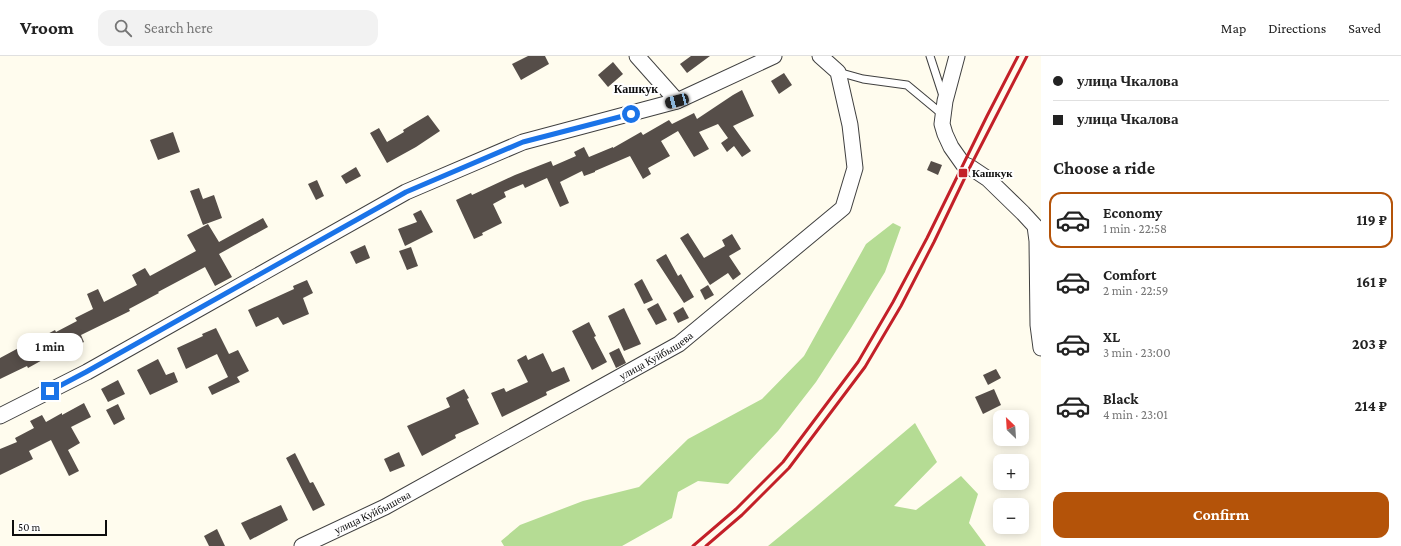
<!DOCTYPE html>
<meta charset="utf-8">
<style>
body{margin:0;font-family:"Crimson Pro",serif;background:#f2f2f2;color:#222;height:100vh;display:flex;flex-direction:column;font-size:15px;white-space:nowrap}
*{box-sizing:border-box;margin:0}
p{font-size:13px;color:#767676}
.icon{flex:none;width:22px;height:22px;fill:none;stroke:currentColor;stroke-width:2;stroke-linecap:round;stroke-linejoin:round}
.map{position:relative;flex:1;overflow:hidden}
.details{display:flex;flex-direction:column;background:#fff;width:360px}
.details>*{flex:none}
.banner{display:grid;align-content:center;height:88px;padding:0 12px;background:#fff}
.needle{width:26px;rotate:335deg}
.fabs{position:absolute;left:993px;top:354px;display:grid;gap:8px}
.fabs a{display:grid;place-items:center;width:36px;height:36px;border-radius:8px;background:#fff;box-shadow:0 2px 10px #0003;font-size:20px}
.scale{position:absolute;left:12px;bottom:10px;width:95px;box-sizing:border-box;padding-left:4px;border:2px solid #0d0d0d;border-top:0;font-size:11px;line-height:14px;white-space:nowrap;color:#0d0d0d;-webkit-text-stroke:3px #fff;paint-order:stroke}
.end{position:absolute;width:18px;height:18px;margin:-9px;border:5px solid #1a73e8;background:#fff;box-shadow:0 0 0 2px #fff}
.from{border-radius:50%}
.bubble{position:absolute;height:28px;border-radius:12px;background:#fff;box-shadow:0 2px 10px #0003;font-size:13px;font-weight:700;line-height:28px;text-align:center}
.car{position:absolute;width:12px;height:24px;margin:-12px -6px;border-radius:5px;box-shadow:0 0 3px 1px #0007;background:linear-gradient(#222 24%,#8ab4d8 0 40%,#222 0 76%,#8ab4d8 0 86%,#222 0)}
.banner b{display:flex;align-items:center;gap:14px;height:38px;font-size:15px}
.banner b+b{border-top:1px solid #e0e0e0}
.banner i{width:10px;height:10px;background:#222}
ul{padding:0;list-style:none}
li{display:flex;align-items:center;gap:12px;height:56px;margin:0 8px 6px;padding:0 4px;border:2px solid transparent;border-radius:12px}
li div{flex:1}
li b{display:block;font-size:15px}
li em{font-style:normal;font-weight:700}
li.on{border-color:#b45309}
li>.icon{width:36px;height:36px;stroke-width:1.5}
h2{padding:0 12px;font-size:18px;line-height:48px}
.cta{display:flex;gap:8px;margin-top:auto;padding:8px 12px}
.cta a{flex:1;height:46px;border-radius:12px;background:#b45309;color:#fff;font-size:16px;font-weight:700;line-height:46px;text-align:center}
header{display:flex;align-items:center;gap:24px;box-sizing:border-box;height:56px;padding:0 20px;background:#fff;border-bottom:1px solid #e0e0e0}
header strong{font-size:19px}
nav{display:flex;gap:22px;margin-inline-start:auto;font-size:14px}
.search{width:280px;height:36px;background:#f2f2f2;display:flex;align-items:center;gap:10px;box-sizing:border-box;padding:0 14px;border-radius:12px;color:#767676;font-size:15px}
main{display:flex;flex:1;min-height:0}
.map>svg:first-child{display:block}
.forest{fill:#b5dc94}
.building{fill:#564e49}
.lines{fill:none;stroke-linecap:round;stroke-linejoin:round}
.lane-casing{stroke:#404040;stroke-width:9}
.street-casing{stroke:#404040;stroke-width:17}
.lane{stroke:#fff;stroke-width:7}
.street{stroke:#fff;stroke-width:15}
.rail{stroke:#c32028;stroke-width:3}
.route{stroke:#1a73e8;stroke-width:5}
.poi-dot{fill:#c32028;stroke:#fff;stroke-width:1.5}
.labels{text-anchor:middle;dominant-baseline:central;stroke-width:4;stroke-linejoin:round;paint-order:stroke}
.poi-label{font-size:11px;font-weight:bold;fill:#0d0d0d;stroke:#fff;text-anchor:start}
.street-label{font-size:11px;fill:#0d0d0d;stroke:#fff}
.neighbourhood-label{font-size:12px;font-weight:bold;fill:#0d0d0d;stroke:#fff}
</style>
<header>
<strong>Vroom</strong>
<div class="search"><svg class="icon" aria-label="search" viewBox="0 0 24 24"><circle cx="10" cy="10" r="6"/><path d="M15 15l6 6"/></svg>Search here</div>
<nav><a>Map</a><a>Directions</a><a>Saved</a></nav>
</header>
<main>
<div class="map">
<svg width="1041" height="490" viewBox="0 0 1041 490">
<rect width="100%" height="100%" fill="#fffcee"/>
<g class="forest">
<path d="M893,167l8,4 -16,45 -34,56 -35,54 -38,49 -50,53 -30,-3 -20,11 -6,26 -50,28h-118l-3,-5 19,-16 63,-24 56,-14 49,-48 74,-40 42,-43 62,-112z"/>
<path d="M915,367l22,39 -43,44 22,4 45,-34 17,18 -9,29 17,23h-218l44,-36z"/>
</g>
<g class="building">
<path d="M528,0h17l4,8 -28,16 -9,-16z"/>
<path d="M691,0h19l-23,17 -7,-9z"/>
<path d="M613,6l10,12 -15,13 -10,-12z"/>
<path d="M784,17l8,12 -13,9 -8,-13z"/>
<path d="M742,34l12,26 -21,10 18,25 -9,6 -8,-11 -7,6 -6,-9 7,-5 -10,-14 -19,8 10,17 -15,8 -16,-26 -17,10 9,15 -22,12 3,6 -8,5 -13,-23 -35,15v1l-11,4 -2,-5 -22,11 9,21 -9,4 -13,-29 -22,10 -2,-4 -19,8 2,5 -13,7 9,19 -20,10 1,2 -9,4 -18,-39 15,-7 1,2 43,-20 36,-14 2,5 23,-10 -2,-4 10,-5 5,10 24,-10v1l28,-16 2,3 26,-15 3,4 22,-11 3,6 36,-24z"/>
<path d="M428,59l12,16 -24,16 -29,16 -17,-30 9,-5 8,14 17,-10 -1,-2z"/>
<path d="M173,76l7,20 -22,8 -8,-20z"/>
<path d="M931,105l11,4 -4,10 -11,-5z"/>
<path d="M356,111l5,9 -15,8 -5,-8z"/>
<path d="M317,124l7,16 -8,4 -8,-16z"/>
<path d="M199,132l4,11 11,-4 8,23 -19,7 -13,-34z"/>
<path d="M421,154l12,22 -28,14 -7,-17 19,-7 -4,-8z"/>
<path d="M263,162l5,9 -49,27 13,23 -17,9 -10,-19 -47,25 1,1 -30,16 1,2 -49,24 3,7 -9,5 -2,-4 -45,25 -1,-2 -27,13v-21l26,-14 1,1 28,-15 1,2 21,-11 -2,-3 18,-9 -6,-15 11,-5 6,13 33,-17 -5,-10 13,-7 5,8 46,-25 -9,-16 21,-11 11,18z"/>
<path d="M688,177l16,25 21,-12 -3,-6 10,-6 9,15 -12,7 12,18 -8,6 -5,-7 -18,12 -30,-47z"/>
<path d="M365,189l5,13 -14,6 -6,-12z"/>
<path d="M411,191l7,19 -11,4 -8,-19z"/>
<path d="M666,198l12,22 3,-2 13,23 -10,6 -28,-43z"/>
<path d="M642,223l11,21 -9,4 -10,-20z"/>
<path d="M307,224l6,13 -10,5 6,16 -26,11 -5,-8 -22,10 -8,-17 46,-21 -1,-3z"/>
<path d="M708,229l6,10 -9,5 -5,-10z"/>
<path d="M658,247l9,17 -11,5 -9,-16z"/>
<path d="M683,251l6,11 -11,5 -5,-10z"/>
<path d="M624,252l17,36 -17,7 -16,-35z"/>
<path d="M589,266l7,14 -2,1 13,25 -15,8 -20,-39z"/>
<path d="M216,272l13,26 9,-4 11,21 -12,6 3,5 -28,13 -4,-8 20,-10 -11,-23 -31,15 -9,-21 26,-12 -1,-2z"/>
<path d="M619,292l7,15 -10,5 -7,-15z"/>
<path d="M543,297l9,19 12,-5 6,14 -24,11 1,3 -45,22 -11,-24 13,-5 2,4 22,-10 -11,-22 9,-5 2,5z"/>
<path d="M158,303l8,16 8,-3 4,10 -28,13 -13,-25z"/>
<path d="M996,313l5,9 -13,7 -5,-10z"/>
<path d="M118,324l7,14 -17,8 -7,-13z"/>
<path d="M464,333l5,9 -2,1 12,25 -24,11 1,3 -34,18 -15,-30 43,-19 -4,-9z"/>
<path d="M994,333l7,16 -18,9 -8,-17z"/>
<path d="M84,347l7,14 -20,10 9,16 -12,7 11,21 -10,5 -18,-36 -22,11 4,8 -33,16v-26l17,-7 -2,-4 19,-10 -4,-7 12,-6 4,7 16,-9v2z"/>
<path d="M118,348l7,15 -11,6 -8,-15z"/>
<path d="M399,396l6,14 -15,6 -6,-13z"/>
<path d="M295,397l15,30 3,-1 12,23 -12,6 -27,-53z"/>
<path d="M281,449l7,15 -38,20 -9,-17z"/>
<path d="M217,473l8,17h-16l-5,-10z"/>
</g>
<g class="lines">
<defs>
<g id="lane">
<path d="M930,0l13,40"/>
<path d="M838,16l25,7 44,6 35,29"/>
</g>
<g id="street">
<path d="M637,0l40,45"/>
<path d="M957,0l-12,45 -3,23 3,10 6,13 12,17 7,3 18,12 35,34 12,13 2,15 1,84 3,23"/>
<path d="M0,360l87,-44 319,-180 117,-50 154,-41 97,-45"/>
<path id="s1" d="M302,490l83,-39 294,-163 164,-136 12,-40 -5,-43 -12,-53 -18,-16"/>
</g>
</defs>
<use href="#lane" class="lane-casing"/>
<use href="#street" class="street-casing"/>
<use href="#lane" class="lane"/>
<use href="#street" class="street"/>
<g class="rail">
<path d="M693,490l43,-37 47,-47 75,-100 35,-60 34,-64 60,-122 31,-60"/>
<path d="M706,490l36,-31 47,-47 76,-101 36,-61 33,-64 36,-75 57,-111"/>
</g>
</g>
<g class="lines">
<path class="route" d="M50,335l36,-19 320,-180 117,-50 108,-28"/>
</g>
<rect class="poi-dot" x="958" y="112" width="10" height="10" rx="2"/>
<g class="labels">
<g class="poi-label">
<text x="972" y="117">Кашкук</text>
</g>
<g class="street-label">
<text stroke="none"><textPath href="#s1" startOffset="402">улица Куйбышева</textPath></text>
<text stroke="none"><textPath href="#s1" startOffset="78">улица Куйбышева</textPath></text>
</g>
<g class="neighbourhood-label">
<text x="636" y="33">Кашкук</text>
</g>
</g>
</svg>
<div class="fabs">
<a><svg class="needle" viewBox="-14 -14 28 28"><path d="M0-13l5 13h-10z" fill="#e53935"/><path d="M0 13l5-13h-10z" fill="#767676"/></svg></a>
<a>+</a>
<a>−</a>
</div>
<div class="scale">50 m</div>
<i class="end from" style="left:631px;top:58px"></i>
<i class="end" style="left:50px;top:335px"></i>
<div class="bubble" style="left:17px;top:277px;width:66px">1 min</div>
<i class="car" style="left:677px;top:45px;rotate:255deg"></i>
</div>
<section class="details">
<div class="banner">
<b><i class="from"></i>улица Чкалова</b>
<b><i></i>улица Чкалова</b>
</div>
<h2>Choose a ride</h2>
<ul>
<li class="on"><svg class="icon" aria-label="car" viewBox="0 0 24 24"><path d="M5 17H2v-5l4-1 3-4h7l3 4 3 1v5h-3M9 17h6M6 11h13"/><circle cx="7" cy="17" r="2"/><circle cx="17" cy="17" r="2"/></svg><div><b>Economy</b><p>1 min · 22:58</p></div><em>119 ₽</em></li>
<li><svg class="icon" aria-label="car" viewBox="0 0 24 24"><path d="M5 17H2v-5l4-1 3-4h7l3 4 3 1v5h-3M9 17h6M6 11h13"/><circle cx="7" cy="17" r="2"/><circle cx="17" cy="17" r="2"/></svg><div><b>Comfort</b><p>2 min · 22:59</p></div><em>161 ₽</em></li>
<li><svg class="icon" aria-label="car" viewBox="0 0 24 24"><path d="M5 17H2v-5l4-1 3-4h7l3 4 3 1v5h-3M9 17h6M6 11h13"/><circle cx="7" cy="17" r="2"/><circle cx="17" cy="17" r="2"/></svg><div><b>XL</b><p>3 min · 23:00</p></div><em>203 ₽</em></li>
<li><svg class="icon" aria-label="car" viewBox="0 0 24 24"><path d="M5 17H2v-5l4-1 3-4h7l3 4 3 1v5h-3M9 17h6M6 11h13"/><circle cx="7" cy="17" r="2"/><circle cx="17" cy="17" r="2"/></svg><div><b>Black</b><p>4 min · 23:01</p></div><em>214 ₽</em></li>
</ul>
<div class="cta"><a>Confirm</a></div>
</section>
</main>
